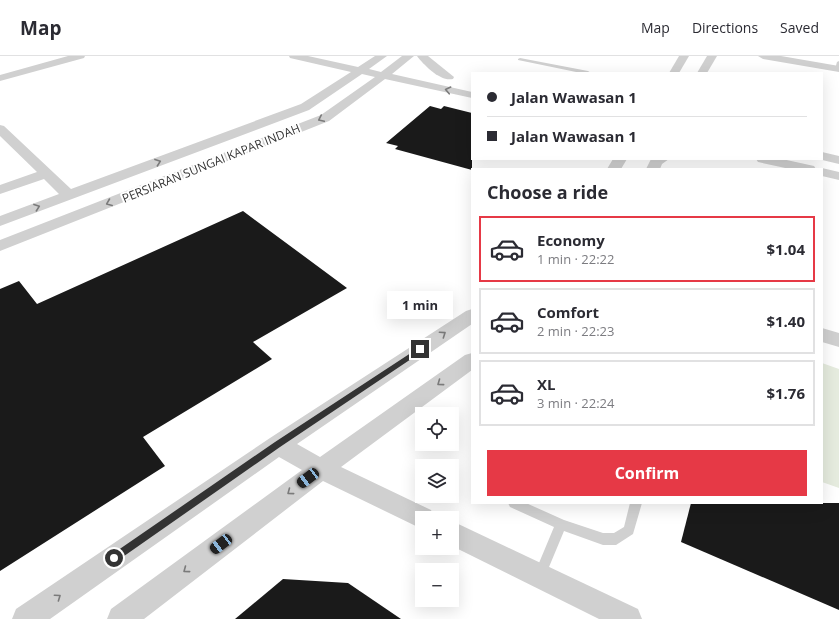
<!DOCTYPE html>
<meta charset="utf-8">
<style>
body{margin:0;font-family:"Open Sans",sans-serif;background:#f2f2f3;color:#2b2b33;height:100vh;display:flex;flex-direction:column;font-size:15px;white-space:nowrap}
*{box-sizing:border-box;margin:0}
p{font-size:13px;color:#7c7c81}
.icon{flex:none;width:22px;height:22px;fill:none;stroke:currentColor;stroke-width:2;stroke-linecap:round;stroke-linejoin:round}
.map{position:relative;flex:1;overflow:hidden}
.details{position:absolute;left:471px;top:112px;width:352px;height:336px;display:flex;flex-direction:column;background:#fff;border-radius:0px;box-shadow:0 4px 16px #0002}
.details>*{flex:none}
.hud{position:absolute;left:471px;top:16px;width:352px;height:88px;border-radius:0px;box-shadow:0 4px 16px #0002;display:grid;align-content:center;height:88px;padding:0 16px;background:#fff}
.controls{position:absolute;left:415px;top:351px;display:grid;gap:8px}
.controls a{display:grid;place-items:center;width:44px;height:44px;border-radius:0px;background:#fff;box-shadow:0 4px 16px #0002;font-size:20px}
.end{position:absolute;width:18px;height:18px;margin:-9px;border:5px solid #333;background:#fff;box-shadow:0 0 0 2px #fff}
.from{border-radius:50%}
.bubble{position:absolute;height:28px;border-radius:0px;background:#fff;box-shadow:0 4px 16px #0002;font-size:13px;font-weight:700;line-height:28px;text-align:center}
.car{position:absolute;width:12px;height:24px;margin:-12px -6px;border-radius:5px;box-shadow:0 0 3px 1px #0007;background:linear-gradient(#222 24%,#8ab4d8 0 40%,#222 0 76%,#8ab4d8 0 86%,#222 0)}
.hud b{display:flex;align-items:center;gap:14px;height:38px;font-size:15px}
.hud b+b{border-top:1px solid #e1e1e2}
.hud i{width:10px;height:10px;background:#2b2b33}
ul{padding:0;list-style:none}
li{display:flex;align-items:center;gap:12px;height:66px;margin:0 8px 6px;padding:0 8px;border:2px solid #e1e1e2;border-radius:0px}
li div{flex:1}
li b{display:block;font-size:15px}
li em{font-style:normal;font-weight:700}
li.selected{border-color:#e63946}
li>.icon{width:36px;height:36px;stroke-width:1.5}
h2{padding:0 16px;font-size:18px;line-height:48px}
.primary-button{display:flex;gap:8px;margin-top:auto;padding:8px 16px}
.primary-button a{flex:1;height:46px;border-radius:0px;background:#e63946;color:#fff;font-size:16px;font-weight:700;line-height:46px;text-align:center}
header{display:flex;align-items:center;gap:24px;box-sizing:border-box;height:56px;padding:0 20px;background:#fff;border-bottom:1px solid #e1e1e2}
header strong{font-size:19px}
nav{display:flex;gap:22px;margin-inline-start:auto;font-size:14px}
.map>svg:first-child{display:block}
.green{fill:#e6ecdf}
.building{fill:#1a1a1a}
.lines{fill:none;stroke-linecap:round;stroke-linejoin:round}
.service{fill:#d0d0d0;fill-rule:evenodd}
.minor{fill:#d0d0d0;fill-rule:evenodd}
.oneway{stroke:#7a7a7a}
.route{fill:#333}
.labels{text-anchor:middle;dominant-baseline:central;stroke-width:4;stroke-linejoin:round;paint-order:stroke}
.far-street-label{font-size:12px;fill:#333;stroke:#fff}
</style>
<header>
<strong>Map</strong>
<nav><a>Map</a><a>Directions</a><a>Saved</a></nav>
</header>
<div class="map">
<svg width="839" height="563" viewBox="0 0 839 563">
<rect width="100%" height="100%" fill="#fff"/>
<path class="green" d="M822,307l17,6v119l-17,-6z"/>
<g class="building">
<path d="M430,50l11,3 3,-3 28,7v57l-77,-21 3,-3 -12,-3z"/>
<path d="M243,155l104,77 -94,54 19,17 -129,78 22,29 -165,105v-282l19,-8 18,23z"/>
<path d="M691,447h148v107l-158,-68z"/>
<path d="M283,523l65,4 53,36h-166z"/>
</g>
<g class="lines">
<g class="service">
<path d="M520,2l68,13 3,2h-10l-63,-13v-1z"/>
<path d="M839,5v8h-4l2,-7z"/>
<path d="M508,447h18l38,17 39,13h11l10,-6 6,-24h12l-9,31 -17,11h-13l-39,-14 -20,48 -4,2 -4,-2 -2,-4 20,-48 -44,-20z"/>
</g>
<g class="minor">
<path d="M68,0h17l-1,2 -84,23v-6z"/>
<path d="M289,0h19l50,11 17,-11h12l-18,13 12,3 21,-16h12l-22,18 80,18v6l-87,-19 -56,42 -329,130v-11l321,-125 54,-38 -13,-3 -53,36 -309,116v-10l59,-22 -15,-15 -44,15v-9l37,-13 -37,-36v-11l4,1 67,63 230,-85 50,-32 -61,-14z"/>
<path d="M417,0h11l26,21 -1,2c-13,3 -29,-14 -36,-23z"/>
<path d="M679,0h10l-10,17h-10z"/>
<path d="M707,0h10l-10,17h-10z"/>
<path d="M758,0h23l58,10v6l-76,-13z"/>
<path d="M822,96l17,4v8l-21,-5h4z"/>
<path d="M613,103h14l-6,10h-14z"/>
<path d="M651,103h18l-7,5 -2,5h-14z"/>
<path d="M756,103h26l32,7 2,3h-26l-32,-7z"/>
<path d="M822,112l17,4v8l-17,-4v-7h-5z"/>
<path d="M472,253v15l-175,120 23,13 145,-102 7,-2v17l-131,97 90,43 3,8h-12v11l-99,-48 -179,138h-37l4,-10 191,-139 -23,-13 -229,162h-38l4,-10 254,-171 196,-127z"/>
<path d="M822,272l17,5v14l-17,-5z"/>
<path d="M452,465l186,88 4,10h-43l-147,-73z"/>
</g>
</g>
<defs><path id="oneway-chevron" d="M-2-3.5L2.5 0L-2 3.5" fill="none" stroke-width="1.6" stroke-linecap="round" stroke-linejoin="round"/></defs>
<g class="oneway">
<use href="#oneway-chevron" transform="translate(448 34) rotate(-168)"/>
<use href="#oneway-chevron" transform="translate(321 63) rotate(155)"/>
<use href="#oneway-chevron" transform="translate(158 106) rotate(-20)"/>
<use href="#oneway-chevron" transform="translate(109 147) rotate(158)"/>
<use href="#oneway-chevron" transform="translate(37 151) rotate(-20)"/>
<use href="#oneway-chevron" transform="translate(443 278) rotate(-34)"/>
<use href="#oneway-chevron" transform="translate(440 327) rotate(144)"/>
<use href="#oneway-chevron" transform="translate(290 436) rotate(143)"/>
<use href="#oneway-chevron" transform="translate(186 514) rotate(143)"/>
<use href="#oneway-chevron" transform="translate(58 541) rotate(-35)"/>
</g>
<path class="route" d="M420,291l3,1v3l-143,96 -163,114 -3,1 -3,-1 -2,-3 2,-3 164,-113z"/>
<g class="labels">
<g class="far-street-label">
<text transform="translate(211 107) rotate(-22)">PERSIARAN SUNGAI KAPAR INDAH</text>
</g>
</g>
</svg>
<div class="controls">
<a><svg class="icon" aria-label="locate" viewBox="0 0 24 24"><circle cx="12" cy="12" r="6"/><path d="M12 2v4M12 18v4M2 12h4M18 12h4"/></svg></a>
<a><svg class="icon" aria-label="layers" viewBox="0 0 24 24"><path d="M12 4l9 5-9 5-9-5zM3 14l9 5 9-5"/></svg></a>
<a>+</a>
<a>−</a>
</div>
<i class="end from" style="left:114px;top:502px"></i>
<i class="end" style="left:420px;top:293px"></i>
<div class="bubble" style="left:387px;top:235px;width:66px">1 min</div>
<i class="car" style="left:308px;top:422px;rotate:233deg"></i>
<i class="car" style="left:221px;top:488px;rotate:233deg"></i>
<div class="hud">
<b><i class="from"></i>Jalan Wawasan 1</b>
<b><i></i>Jalan Wawasan 1</b>
</div>
<section class="details">
<h2>Choose a ride</h2>
<ul>
<li class="selected"><svg class="icon" aria-label="car" viewBox="0 0 24 24"><path d="M5 17H2v-5l4-1 3-4h7l3 4 3 1v5h-3M9 17h6M6 11h13"/><circle cx="7" cy="17" r="2"/><circle cx="17" cy="17" r="2"/></svg><div><b>Economy</b><p>1 min · 22:22</p></div><em>$1.04</em></li>
<li><svg class="icon" aria-label="car" viewBox="0 0 24 24"><path d="M5 17H2v-5l4-1 3-4h7l3 4 3 1v5h-3M9 17h6M6 11h13"/><circle cx="7" cy="17" r="2"/><circle cx="17" cy="17" r="2"/></svg><div><b>Comfort</b><p>2 min · 22:23</p></div><em>$1.40</em></li>
<li><svg class="icon" aria-label="car" viewBox="0 0 24 24"><path d="M5 17H2v-5l4-1 3-4h7l3 4 3 1v5h-3M9 17h6M6 11h13"/><circle cx="7" cy="17" r="2"/><circle cx="17" cy="17" r="2"/></svg><div><b>XL</b><p>3 min · 22:24</p></div><em>$1.76</em></li>
</ul>
<div class="primary-button"><a>Confirm</a></div>
</section>
</div>
